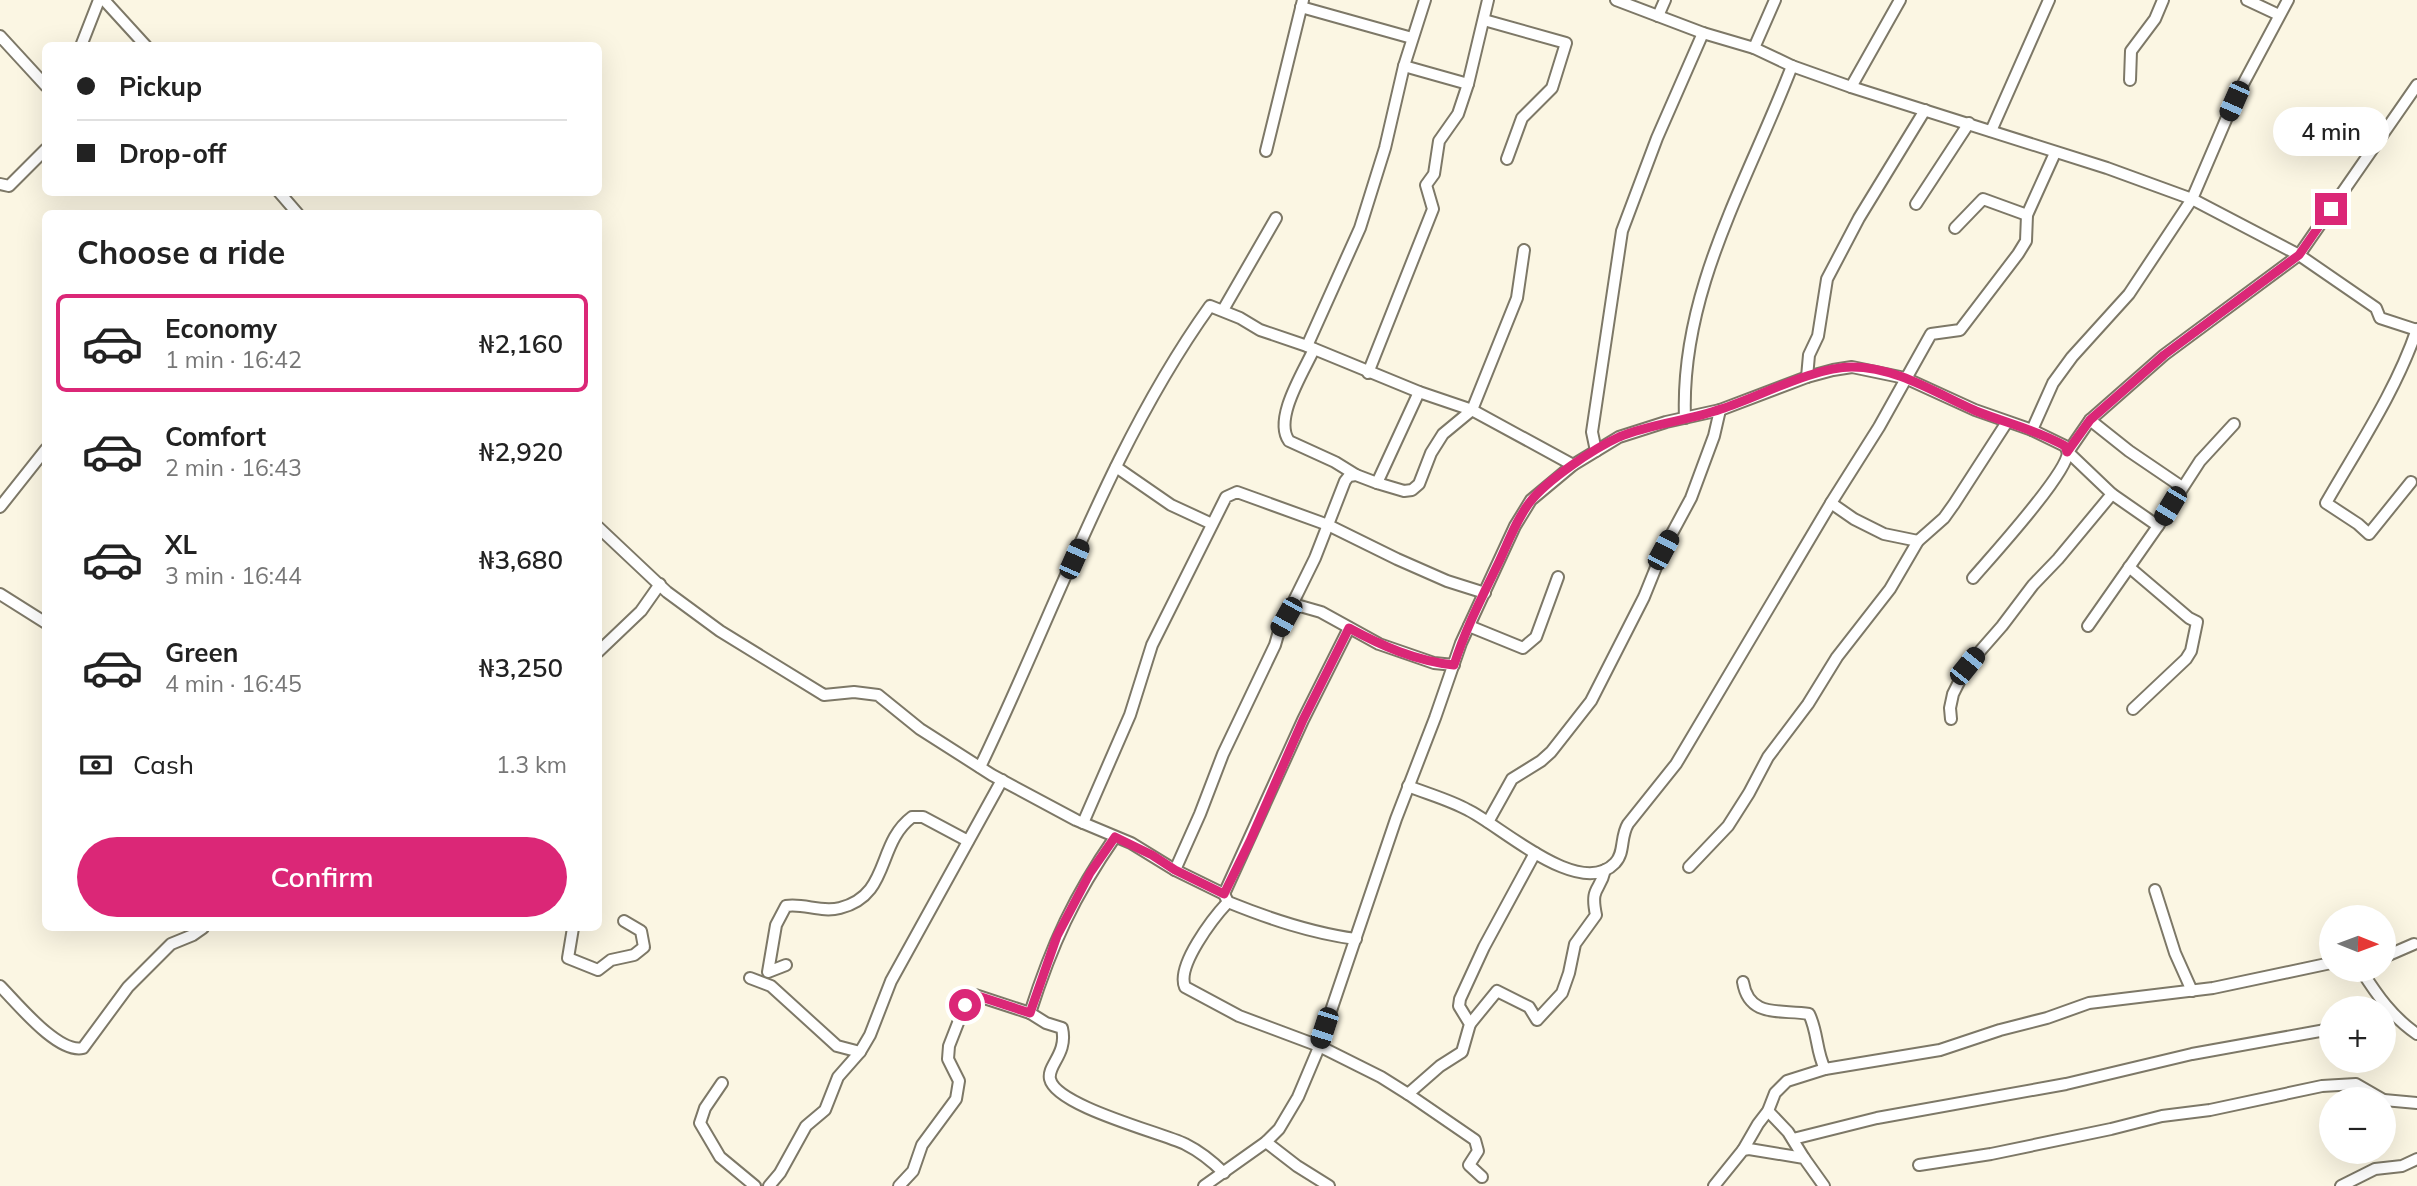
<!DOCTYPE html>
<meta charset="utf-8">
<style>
body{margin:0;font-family:Mulish,sans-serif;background:#f6f6f6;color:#222;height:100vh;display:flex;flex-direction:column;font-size:26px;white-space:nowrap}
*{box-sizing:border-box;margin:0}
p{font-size:23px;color:#767676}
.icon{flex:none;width:38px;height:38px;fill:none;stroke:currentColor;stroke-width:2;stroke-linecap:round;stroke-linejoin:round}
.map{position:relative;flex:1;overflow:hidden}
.side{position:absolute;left:42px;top:210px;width:560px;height:721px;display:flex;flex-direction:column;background:#fff;border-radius:10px;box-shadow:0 7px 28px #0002}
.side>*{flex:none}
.banner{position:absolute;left:42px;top:42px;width:560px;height:154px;border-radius:10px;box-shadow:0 7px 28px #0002;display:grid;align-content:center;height:154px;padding:0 35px;background:#fff}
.needle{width:46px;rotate:91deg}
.controls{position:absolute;left:2319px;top:905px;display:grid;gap:14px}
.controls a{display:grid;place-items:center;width:77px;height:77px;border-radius:50%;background:#fff;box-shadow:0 7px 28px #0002;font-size:35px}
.end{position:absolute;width:32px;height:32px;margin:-16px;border:9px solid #db2777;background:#fff;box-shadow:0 0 0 4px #fff}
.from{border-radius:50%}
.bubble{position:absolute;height:49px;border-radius:24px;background:#fff;box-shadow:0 7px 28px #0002;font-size:23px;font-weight:600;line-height:49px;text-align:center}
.car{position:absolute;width:21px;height:42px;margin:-21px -10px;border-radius:9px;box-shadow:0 0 5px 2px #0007;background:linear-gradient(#222 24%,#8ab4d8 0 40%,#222 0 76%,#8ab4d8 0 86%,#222 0)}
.banner b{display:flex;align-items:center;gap:24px;height:66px;font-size:26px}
.banner b+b{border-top:2px solid #e0e0e0}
.banner i{width:18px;height:18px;background:#222}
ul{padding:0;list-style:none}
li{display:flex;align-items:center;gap:21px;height:98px;margin:0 14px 10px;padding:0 21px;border:4px solid transparent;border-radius:10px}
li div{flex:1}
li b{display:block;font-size:26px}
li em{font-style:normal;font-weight:600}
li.selected{border-color:#db2777}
li>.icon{width:63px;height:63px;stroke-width:1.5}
h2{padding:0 35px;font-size:32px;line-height:84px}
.pay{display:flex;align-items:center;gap:18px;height:77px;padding:0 35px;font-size:26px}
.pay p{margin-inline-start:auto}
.primary-button{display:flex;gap:14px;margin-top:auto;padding:14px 35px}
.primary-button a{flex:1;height:80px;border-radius:42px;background:#db2777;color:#fff;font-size:28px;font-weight:600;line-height:80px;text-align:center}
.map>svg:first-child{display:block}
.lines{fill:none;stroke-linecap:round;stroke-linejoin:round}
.minor-casing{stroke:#7d7867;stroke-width:14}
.minor{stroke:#fff;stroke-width:10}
.route{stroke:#db2777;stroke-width:9}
</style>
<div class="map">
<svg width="2417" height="1186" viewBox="0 0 2417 1186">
<rect width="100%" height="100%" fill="#fbf6e3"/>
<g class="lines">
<defs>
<g id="minor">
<path d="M104,0l42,46"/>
<path d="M1425,0l-21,66 64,18"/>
<path d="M1616,0l87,33 51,15 38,18 59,21 256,81 85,31 107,56 77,53 4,10 37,12"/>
<path d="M2247,0l32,15"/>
<path d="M1301,7l111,31"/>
<path d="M1658,16l7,-16"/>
<path d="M1484,20l82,23 -14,45 -30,30 -15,41"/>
<path d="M0,36l46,50"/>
<path d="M81,46l18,-46"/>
<path d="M1754,48l21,-48"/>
<path d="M2130,80l1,-29 24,-32 8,-19"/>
<path d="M1851,87l49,-87"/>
<path d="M1991,131l58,-131"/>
<path d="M1266,151l37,-151"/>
<path d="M0,184l9,2 37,-37"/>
<path d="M279,192l19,22"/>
<path d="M1916,204l53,-81"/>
<path d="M1955,228l28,-29 44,16"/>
<path d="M1223,310l53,-92"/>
<path d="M1307,346l53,-118 25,-80 19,-82"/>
<path d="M1314,349c-10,22 -41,70 -25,92l46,21 21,13"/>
<path d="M1368,373l65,-164 -7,-24 8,-11 5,-33 19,-27 10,-30 20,-84"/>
<path d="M1807,377l2,-22 9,-19 9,-57 32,-61 66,-108"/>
<path d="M1685,418c-5,-127 63,-237 107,-352"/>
<path d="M2090,420l39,31 53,36"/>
<path d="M2032,430l21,-47 19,-26 57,-63 63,-95 42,-98 54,-101"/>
<path d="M1596,451l-4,-19 30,-201 35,-93 46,-105"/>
<path d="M1116,467l55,38 41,19"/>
<path d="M2411,482l-42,52 -11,-10 -32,-21c32,-56 70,-112 91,-174"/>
<path d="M1377,483l27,8 8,-1 7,-6 12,-31 12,-19 29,-24 45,-112 7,-48"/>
<path d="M2112,494l46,32"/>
<path d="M1831,503l23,16 30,15 34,7"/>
<path d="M0,507l46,-58"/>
<path d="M598,527l69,65 53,39 104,64 30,-3 24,3 42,34 72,46 84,45 55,23 44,27 49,24 4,8c42,17 83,31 128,37"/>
<path d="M2129,567l60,51 8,4 -6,29 -5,8 -53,50"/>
<path d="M1973,578c18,-21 94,-104 95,-126"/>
<path d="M0,594l46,29"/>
<path d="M1293,604l28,8 58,32 55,19 20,2"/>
<path d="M1469,626l54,22 13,-11 22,-60"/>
<path d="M2088,626l70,-100 42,-65 34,-37"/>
<path d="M598,652l43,-41 19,-27"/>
<path d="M1951,719l-1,-11 3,-14 14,-28 35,-40 31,-41 25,-26 54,-65 -44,-42"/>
<path d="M980,767c74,-153 131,-323 230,-461l30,12 20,12 47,16 112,46 53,18 101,55"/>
<path d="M1408,786c20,8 42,14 60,24 33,16 112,90 147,53 10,-10 5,-26 13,-39l48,-60 155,-261 48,-76 52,-93 29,-4 58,-76 8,-13 1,-26 28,-62"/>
<path d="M1488,822l24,-43 29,-18 10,-9 40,-51 53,-104 19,-47 28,-52 23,-62 6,-26"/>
<path d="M1083,823l47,-108 22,-70 74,-148 11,-5 91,33 69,34 50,22 38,12"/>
<path d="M1115,837c-41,59 -63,107 -85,176l16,10 16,5c6,26 -15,37 -12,51 6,27 109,53 135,65 14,7 27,17 39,29"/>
<path d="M1689,867l39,-41 21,-33 19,-36 40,-53 29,-47 53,-68 28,-48 26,-23 10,-14 53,-82"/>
<path d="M1175,870l25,-56 23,-60 52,-109 4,-14 36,-73 30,-77 4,-5 7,-1 21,8 42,-91"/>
<path d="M2155,890l20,63 17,38"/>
<path d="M1224,894l79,-174 46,-92"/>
<path d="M1228,902c-15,16 -52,64 -43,85l54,29 80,30 62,31 27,17 32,-28 22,-14 8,-28 -11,-18 1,-7 24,-52 51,-94"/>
<path d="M573,928l-5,30 30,12 13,-10 23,-5 10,-8 -3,-16 -17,-10"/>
<path d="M2384,957l30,-13"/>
<path d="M786,965l-18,7 8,-47 10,-19c18,-3 35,7 54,2 51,-13 36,-64 72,-91h11l45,24"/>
<path d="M2361,970c16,25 31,47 56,64"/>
<path d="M750,978l21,8 66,60 23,6"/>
<path d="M1743,982c6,37 39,27 66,32 9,18 7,38 16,55l115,-19 60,-20 47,-12 42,-15 124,-15 118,-25"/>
<path d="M0,986c17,17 58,68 83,62l45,-61 43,-43 22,-9 10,-7"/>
<path d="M1470,1024l27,-33 32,16 8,13 25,-27 7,-20 6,-29 21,-29c-6,-29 4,-23 9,-45"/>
<path d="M722,1083l-17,25 -5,15 20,34 35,29"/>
<path d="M1408,1094l67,46 3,11 -9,14 13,12"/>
<path d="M2384,1100l33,3"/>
<path d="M1768,1111l20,21 16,26"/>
<path d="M1793,1139l84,-21 189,-34 126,-30 139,-25"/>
<path d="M1266,1142l31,24 32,20"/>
<path d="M1743,1150l15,-26 10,-13 7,-18 12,-12 38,-12"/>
<path d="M1919,1165l72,-11 120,-25 51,-13 48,-6 112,-24 34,-2 26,15"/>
<path d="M769,1186l11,-13 26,-47 19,-16 13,-33 22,-25 10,-17 21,-54 111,-201"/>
<path d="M899,1186l14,-15 9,-26 34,-46 3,-18 -11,-22 1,-13 16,-41 10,-10 55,18"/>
<path d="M1204,1186l62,-44 13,-13 19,-32 19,-45 79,-233 39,-101 26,-75 54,-117 16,-26 42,-35 46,-28 47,-15 54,-12 87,-33 26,-7 19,-3 53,11 70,32 57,20 33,16 3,6 22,-32 74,-65 135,-100 118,-170"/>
<path d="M1714,1186l29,-36 6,-1 55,9 20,28"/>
<path d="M2341,1186l34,-17 27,-3 15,-7"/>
</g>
</defs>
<use href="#minor" class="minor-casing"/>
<use href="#minor" class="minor"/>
</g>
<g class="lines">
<path class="route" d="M965,1005l10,-10 55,18 27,-77 33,-63 25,-36 37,18 23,15 49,24 26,-53 53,-121 46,-92c33,18 67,33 105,37 11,-35 28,-68 44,-101 10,-21 18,-44 32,-62 17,-22 63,-53 89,-65 33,-14 69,-16 102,-28 38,-12 92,-42 131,-42 45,0 85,27 124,44 30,12 61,19 89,35l2,6 23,-32 74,-65 135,-100 32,-46"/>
</g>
</svg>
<div class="controls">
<a><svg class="needle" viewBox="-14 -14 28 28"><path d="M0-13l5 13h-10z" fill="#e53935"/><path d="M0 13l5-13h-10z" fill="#767676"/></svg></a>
<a>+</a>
<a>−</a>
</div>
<i class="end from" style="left:965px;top:1005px"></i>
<i class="end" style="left:2331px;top:209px"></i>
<div class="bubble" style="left:2273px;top:107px;width:116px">4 min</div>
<i class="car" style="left:2234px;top:101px;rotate:204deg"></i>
<i class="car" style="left:2170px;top:506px;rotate:211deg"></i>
<i class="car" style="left:1663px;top:550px;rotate:28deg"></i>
<i class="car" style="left:1074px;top:559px;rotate:24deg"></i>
<i class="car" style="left:1286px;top:617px;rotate:209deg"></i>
<i class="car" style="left:1967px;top:666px;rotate:39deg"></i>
<i class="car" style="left:1324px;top:1028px;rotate:198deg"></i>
<div class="banner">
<b><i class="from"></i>Pickup</b>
<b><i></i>Drop-off</b>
</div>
<section class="side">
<h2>Choose a ride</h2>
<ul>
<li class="selected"><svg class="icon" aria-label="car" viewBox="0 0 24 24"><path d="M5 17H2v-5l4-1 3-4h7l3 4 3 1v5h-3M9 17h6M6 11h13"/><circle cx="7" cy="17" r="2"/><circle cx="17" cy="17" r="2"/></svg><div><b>Economy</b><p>1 min · 16:42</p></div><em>₦2,160</em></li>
<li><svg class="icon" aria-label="car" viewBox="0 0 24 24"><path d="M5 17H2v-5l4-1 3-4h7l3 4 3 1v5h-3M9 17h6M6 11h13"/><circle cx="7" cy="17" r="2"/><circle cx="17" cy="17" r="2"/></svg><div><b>Comfort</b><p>2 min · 16:43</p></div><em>₦2,920</em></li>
<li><svg class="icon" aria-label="car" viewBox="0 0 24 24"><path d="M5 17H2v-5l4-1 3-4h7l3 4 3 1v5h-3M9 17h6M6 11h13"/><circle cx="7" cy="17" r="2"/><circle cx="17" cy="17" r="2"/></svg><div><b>XL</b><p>3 min · 16:44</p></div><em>₦3,680</em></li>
<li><svg class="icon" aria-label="car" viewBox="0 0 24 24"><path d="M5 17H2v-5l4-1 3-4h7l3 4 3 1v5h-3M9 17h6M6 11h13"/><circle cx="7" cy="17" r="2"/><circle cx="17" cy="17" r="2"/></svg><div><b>Green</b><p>4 min · 16:45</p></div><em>₦3,250</em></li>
</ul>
<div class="pay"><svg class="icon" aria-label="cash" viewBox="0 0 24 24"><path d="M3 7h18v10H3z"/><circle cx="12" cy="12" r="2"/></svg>Cash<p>1.3 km</p></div>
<div class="primary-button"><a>Confirm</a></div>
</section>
</div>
